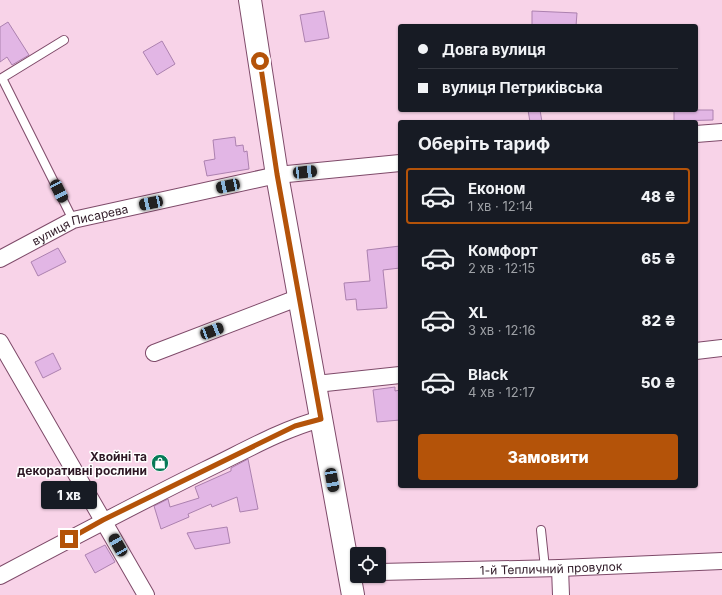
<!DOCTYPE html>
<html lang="uk">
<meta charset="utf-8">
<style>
body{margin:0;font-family:Inter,sans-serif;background:#20242c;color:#f1f3f6;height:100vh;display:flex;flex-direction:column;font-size:15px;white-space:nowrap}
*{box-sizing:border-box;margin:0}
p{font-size:13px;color:#9ea1a6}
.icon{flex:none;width:22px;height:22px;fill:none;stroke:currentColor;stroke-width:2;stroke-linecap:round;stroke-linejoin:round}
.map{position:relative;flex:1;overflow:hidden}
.panel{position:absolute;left:398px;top:120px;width:300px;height:368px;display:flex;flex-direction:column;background:#171b24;border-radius:4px;box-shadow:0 1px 3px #0004}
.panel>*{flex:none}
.banner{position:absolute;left:398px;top:24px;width:300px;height:88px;border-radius:4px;box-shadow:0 1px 3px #0004;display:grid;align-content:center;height:88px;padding:0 20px;background:#171b24}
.buttons{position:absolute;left:350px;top:547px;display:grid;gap:8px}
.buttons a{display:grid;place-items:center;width:36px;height:36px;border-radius:4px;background:#171b24;box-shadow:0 1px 3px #0004;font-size:20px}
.end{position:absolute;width:18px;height:18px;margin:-9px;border:5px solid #b45309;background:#fff;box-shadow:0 0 0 2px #fff}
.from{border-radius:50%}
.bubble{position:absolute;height:28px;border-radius:4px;background:#171b24;box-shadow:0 1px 3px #0004;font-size:13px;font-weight:800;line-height:28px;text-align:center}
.car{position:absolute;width:12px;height:24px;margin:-12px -6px;border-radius:5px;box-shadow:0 0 3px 1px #0007;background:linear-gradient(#222 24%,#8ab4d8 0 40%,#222 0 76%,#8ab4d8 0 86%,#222 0)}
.banner b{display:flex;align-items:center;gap:14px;height:38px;font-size:15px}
.banner b+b{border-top:1px solid #363941}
.banner i{width:10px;height:10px;background:#f1f3f6}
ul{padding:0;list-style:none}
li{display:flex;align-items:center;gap:12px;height:56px;margin:0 8px 6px;padding:0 12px;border:2px solid transparent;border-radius:4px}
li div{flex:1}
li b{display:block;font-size:15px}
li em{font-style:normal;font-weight:800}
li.on{border-color:#b45309}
li>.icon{width:36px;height:36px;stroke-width:1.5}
h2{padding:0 20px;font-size:18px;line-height:48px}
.primary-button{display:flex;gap:8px;margin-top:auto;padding:8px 20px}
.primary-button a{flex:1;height:46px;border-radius:4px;background:#b45309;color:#fff;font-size:16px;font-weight:800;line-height:46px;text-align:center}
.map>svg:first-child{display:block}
.building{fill:#e2b6e5;stroke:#ac81af}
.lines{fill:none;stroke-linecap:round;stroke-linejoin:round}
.lane-casing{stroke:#7e4a69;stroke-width:10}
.street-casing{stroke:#7e4a69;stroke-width:18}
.secondary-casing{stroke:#7e4a69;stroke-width:24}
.lane{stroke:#fff;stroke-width:8}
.street{stroke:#fff;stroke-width:16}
.secondary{stroke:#fff;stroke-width:22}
.route{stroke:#b45309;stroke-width:5}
.labels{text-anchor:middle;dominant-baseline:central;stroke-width:3;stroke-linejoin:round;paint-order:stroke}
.street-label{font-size:12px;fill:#2e1825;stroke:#fff}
.poi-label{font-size:12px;font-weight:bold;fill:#2e1825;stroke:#fff;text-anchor:end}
</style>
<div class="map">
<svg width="722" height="595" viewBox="0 0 722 595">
<rect width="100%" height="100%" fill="#f8d3e8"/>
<g class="building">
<path d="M324,11l5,27 -24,4 -5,-27z"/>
<path d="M532,11l45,2 -1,13h-44z"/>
<path d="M8,22l21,33 -17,10 -5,-8 -7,5v-35z"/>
<path d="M162,41l13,23 -18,11 -14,-23z"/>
<path d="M528,110h12l2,12h-12z"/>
<path d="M674,110h39v10l-39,1z"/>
<path d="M235,137l1,9 7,-1 1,7 3,-1 2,18 -42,7 -3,-15 11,-2 -2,-19z"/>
<path d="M400,246v22l-17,2 4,38 -30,2 -1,-11 -10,1 -2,-17 26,-2 -3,-31z"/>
<path d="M58,248l8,14 -28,14 -7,-14z"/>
<path d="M53,353l8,16 -18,9 -8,-16z"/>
<path d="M395,387v4l5,-1v30l-23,2 -4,-32z"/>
<path d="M248,459l10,50 -18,3 -3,-15 -25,10 -1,-3 -23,10 1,3 -28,12 -7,-23 14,-7 2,8 29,-9 -4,-11 36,-16v-3z"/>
<path d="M227,527l3,16 -35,6 -8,-16z"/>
<path d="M105,545l10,17 -20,11 -10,-18z"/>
</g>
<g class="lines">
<defs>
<g id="lane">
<path d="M64,40l-62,38 71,142"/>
<path d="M541,530l4,38"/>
</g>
<g id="street">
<path d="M696,134l26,-2"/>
<path id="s1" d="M0,259l73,-39 204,-45 123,-12"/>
<path d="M0,342l146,253"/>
<path d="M696,351l26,-3"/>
<path d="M154,353l146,-56"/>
<path d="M316,384l84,-9"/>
<path d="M560,568l1,27"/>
<path id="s2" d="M379,572l181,-4 162,-7"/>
<path d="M0,576c68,-36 136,-72 205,-106 38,-18 75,-40 116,-51"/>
</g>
<path id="secondary" d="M250,0l27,175 76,420"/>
</defs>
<use href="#lane" class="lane-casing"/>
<use href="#street" class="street-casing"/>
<use href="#secondary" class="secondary-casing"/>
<use href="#lane" class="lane"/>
<use href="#street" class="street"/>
<use href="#secondary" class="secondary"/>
</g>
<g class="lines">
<path class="route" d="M69,539l34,-19 192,-94 26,-7 -44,-245 -17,-113"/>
</g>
<defs>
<symbol id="shop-disc" viewBox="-11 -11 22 22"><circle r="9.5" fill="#067a57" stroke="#fff"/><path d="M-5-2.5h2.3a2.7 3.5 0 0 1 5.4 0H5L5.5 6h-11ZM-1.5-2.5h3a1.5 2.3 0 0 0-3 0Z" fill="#fff"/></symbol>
</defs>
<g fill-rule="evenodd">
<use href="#shop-disc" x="150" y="453" width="20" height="20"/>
</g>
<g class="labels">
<g class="street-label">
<text stroke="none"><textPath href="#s1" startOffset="88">вулиця Писарева</textPath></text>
<text stroke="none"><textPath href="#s2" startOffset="172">1-й Тепличний провулок</textPath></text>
</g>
<g class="poi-label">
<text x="147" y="456">Хвойні та<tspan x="147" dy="14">декоративні рослини</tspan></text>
</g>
</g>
</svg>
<div class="buttons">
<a><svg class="icon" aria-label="locate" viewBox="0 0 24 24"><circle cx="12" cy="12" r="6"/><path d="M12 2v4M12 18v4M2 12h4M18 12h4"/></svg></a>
</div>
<i class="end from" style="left:260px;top:61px"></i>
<i class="end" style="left:69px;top:539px"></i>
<div class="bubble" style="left:41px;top:481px;width:56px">1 хв</div>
<i class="car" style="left:305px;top:172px;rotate:84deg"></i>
<i class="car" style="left:228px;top:186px;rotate:258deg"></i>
<i class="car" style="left:59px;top:191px;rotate:153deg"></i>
<i class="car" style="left:151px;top:203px;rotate:258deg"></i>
<i class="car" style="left:212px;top:331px;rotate:69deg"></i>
<i class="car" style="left:332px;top:480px;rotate:170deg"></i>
<i class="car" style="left:118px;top:545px;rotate:330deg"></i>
<div class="banner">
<b><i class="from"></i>Довга вулиця</b>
<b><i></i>вулиця Петриківська</b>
</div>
<section class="panel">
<h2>Оберіть тариф</h2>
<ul>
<li class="on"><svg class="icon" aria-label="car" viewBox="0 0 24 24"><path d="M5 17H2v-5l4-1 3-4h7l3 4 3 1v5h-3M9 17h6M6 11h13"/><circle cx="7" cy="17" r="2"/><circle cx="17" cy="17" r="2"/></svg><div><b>Економ</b><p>1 хв · 12:14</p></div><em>48 ₴</em></li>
<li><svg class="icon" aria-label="car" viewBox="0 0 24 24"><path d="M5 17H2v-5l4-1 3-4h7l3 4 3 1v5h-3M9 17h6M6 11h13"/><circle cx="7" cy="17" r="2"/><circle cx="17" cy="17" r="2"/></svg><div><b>Комфорт</b><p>2 хв · 12:15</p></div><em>65 ₴</em></li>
<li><svg class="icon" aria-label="car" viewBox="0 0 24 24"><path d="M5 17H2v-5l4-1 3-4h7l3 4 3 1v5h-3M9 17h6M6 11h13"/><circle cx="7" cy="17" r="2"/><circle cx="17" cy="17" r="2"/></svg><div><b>XL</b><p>3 хв · 12:16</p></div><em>82 ₴</em></li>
<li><svg class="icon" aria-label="car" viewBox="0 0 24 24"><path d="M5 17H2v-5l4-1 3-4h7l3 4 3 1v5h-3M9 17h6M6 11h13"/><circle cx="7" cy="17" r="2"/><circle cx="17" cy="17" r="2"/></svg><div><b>Black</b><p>4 хв · 12:17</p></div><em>50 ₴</em></li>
</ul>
<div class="primary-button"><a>Замовити</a></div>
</section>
</div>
